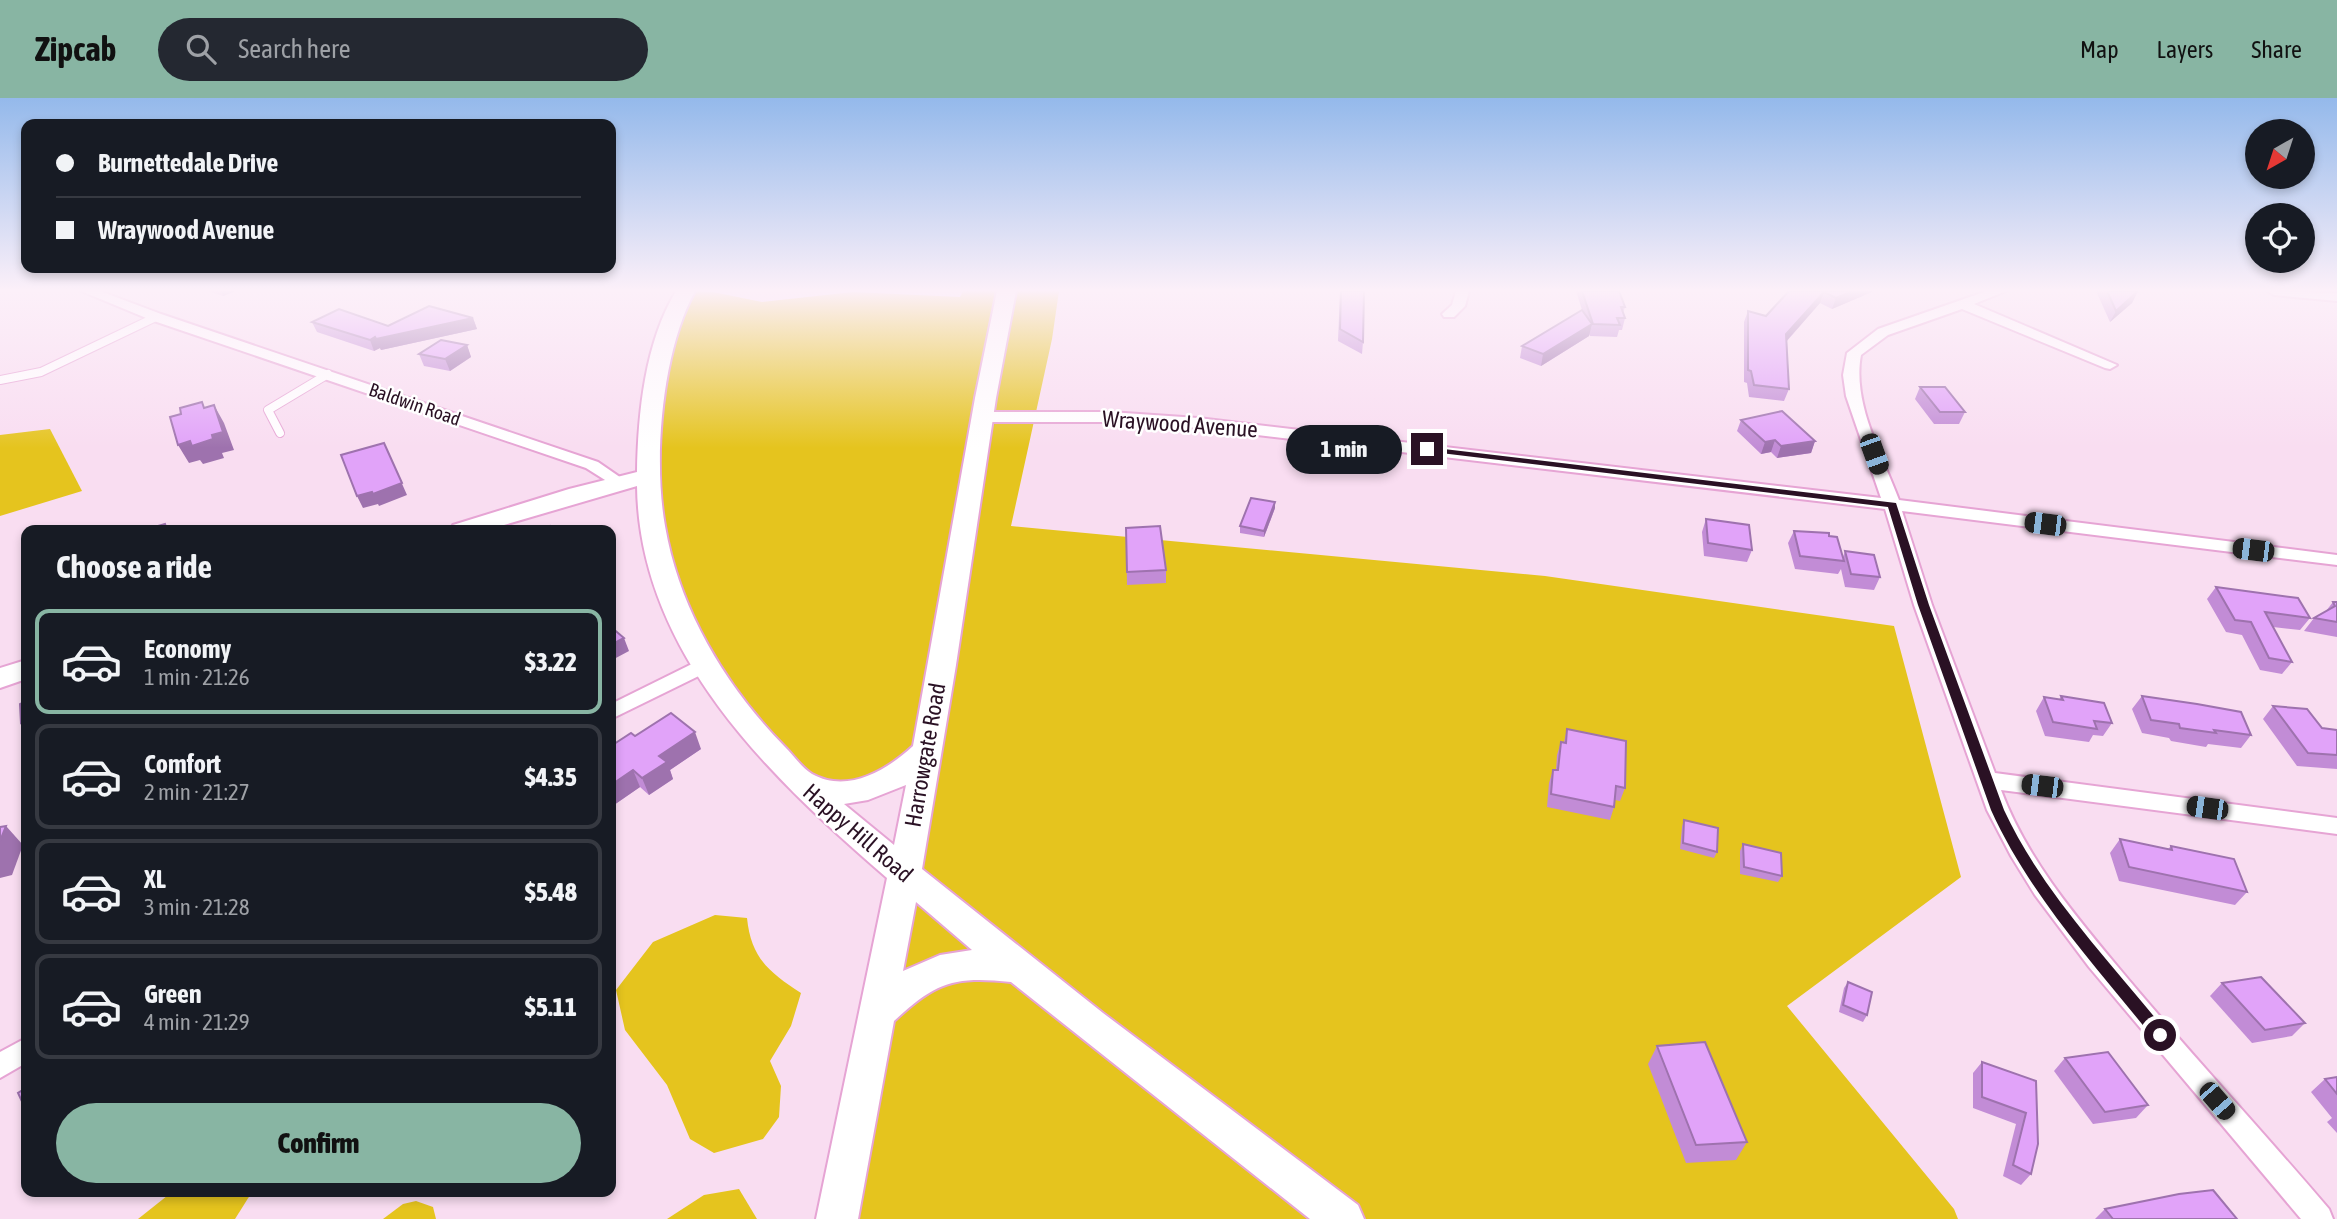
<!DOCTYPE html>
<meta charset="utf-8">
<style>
body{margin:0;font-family:"Asap Condensed",sans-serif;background:#242831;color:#f1f3f6;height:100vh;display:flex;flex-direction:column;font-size:26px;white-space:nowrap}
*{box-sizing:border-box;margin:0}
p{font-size:23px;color:#9ea1a6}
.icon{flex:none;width:38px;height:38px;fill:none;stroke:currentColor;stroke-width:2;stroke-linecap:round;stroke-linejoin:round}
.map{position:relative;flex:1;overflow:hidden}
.drawer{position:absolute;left:21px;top:427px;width:595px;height:672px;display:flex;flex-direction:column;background:#171b24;border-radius:14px;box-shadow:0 4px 10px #0003}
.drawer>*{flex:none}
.hud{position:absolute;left:21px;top:21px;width:595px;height:154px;border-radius:14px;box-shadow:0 4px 10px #0003;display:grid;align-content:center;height:154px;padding:0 35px;background:#171b24}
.needle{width:46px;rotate:219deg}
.fabs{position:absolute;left:2245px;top:21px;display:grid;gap:14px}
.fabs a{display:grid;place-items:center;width:70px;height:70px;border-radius:50%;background:#171b24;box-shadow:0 4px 10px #0003;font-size:35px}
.end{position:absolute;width:32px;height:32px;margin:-16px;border:9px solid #2a1124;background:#fff;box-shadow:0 0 0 4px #fff}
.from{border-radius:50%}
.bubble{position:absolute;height:49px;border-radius:24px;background:#171b24;box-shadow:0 4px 10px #0003;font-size:23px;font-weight:800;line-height:49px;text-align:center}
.car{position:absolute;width:21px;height:42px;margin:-21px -10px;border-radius:9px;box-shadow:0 0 5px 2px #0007;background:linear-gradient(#222 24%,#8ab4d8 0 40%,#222 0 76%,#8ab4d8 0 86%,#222 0)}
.hud b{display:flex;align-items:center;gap:24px;height:66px;font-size:26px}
.hud b+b{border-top:2px solid #363941}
.hud i{width:18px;height:18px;background:#f1f3f6}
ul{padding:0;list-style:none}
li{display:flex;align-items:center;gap:21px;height:105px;margin:0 14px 10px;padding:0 21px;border:4px solid #363941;border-radius:14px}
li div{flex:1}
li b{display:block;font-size:26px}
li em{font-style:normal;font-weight:800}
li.on{border-color:#88b5a3}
li>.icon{width:63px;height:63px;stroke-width:1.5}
h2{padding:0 35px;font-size:32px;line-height:84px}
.button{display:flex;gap:14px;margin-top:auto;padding:14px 35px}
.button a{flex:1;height:80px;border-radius:42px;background:#88b5a3;color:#111;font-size:28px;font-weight:800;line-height:80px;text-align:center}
header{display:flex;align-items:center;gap:42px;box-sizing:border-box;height:98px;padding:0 35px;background:#88b5a3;color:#111}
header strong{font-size:33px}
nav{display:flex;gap:38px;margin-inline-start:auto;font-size:24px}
.search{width:490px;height:63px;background:#242831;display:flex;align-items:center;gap:18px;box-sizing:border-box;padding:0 24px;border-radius:38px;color:#9ea1a6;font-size:26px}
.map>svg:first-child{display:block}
.green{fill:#e5c41e}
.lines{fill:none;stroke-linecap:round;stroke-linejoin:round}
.lane-casing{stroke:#e6a4d4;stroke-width:10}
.street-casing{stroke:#e6a4d4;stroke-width:4}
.secondary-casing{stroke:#e6a4d4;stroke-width:4}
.lane{stroke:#fff;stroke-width:8}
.street{fill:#fff;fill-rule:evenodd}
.secondary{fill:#fff;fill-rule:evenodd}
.wall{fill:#c28cd6}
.shaded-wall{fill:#9e72ae}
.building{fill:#e1a3f9;stroke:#9e72ae;stroke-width:2}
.route{fill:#2a1124}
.labels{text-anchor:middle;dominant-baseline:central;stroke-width:5;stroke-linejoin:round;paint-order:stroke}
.far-street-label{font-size:19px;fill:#2a1124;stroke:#fff}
.street-label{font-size:23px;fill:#2a1124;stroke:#fff}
</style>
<header>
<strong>Zipcab</strong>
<div class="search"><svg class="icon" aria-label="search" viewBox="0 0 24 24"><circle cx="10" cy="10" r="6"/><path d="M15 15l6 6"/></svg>Search here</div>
<nav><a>Map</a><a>Layers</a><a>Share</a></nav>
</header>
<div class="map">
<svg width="2337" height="1121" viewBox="0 0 2337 1121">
<rect width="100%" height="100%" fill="#f9ddf1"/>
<g class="green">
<path d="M685,193l28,1 49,10 91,-10 107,5 3,-6h96l-7,48 -41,187 534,50 349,50 67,251 -174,129 167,203 4,10h-1121l90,-466 -54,34 -75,-6 -110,-148 -40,-157 32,-177z"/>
<path d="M50,331l32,62 -82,25v-81z"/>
<path d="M715,817l32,3c4,40 22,54 54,75l-10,33 -21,35 11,25 -2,31 -16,22 -49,14 -24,-14 -23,-54 -42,-55 -9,-40 37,-48z"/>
<path d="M739,1091l18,30h-90l37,-24z"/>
<path d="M172,1094h80l-17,27h-97z"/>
<path d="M416,1103l17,6 3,12h-53l20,-15z"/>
</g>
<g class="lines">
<defs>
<g id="lane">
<path d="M0,282l41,-8 115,-55"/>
<path d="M280,335l-12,-23 60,-36"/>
</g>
<g id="street">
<path d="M81,193h19l61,23 437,148 29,20 -2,3h-12l-27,-17 -435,-148z"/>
<path d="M1456,193h13l-4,15 -11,11h-10l-2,-3 10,-9z"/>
<path d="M1987,193h19l-32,13 143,61 -7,4 -5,-1 -143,-59 -74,26 -27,20c-9,48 21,100 38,145l438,55v10l-435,-54 30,94 63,168 342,45v16l-336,-44c25,67 72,123 117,177 69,83 142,161 211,242l4,10h-32l-212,-252 -54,-72 -24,-39 -24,-46 -73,-205 -29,-96 -687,-81 -88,-6h-129l-8,-5 8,-5h129l88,6 683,80 -35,-102 -3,-21 4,-22 31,-24z"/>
<path d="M2267,193l70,2v8l-63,-6z"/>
<path d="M706,559l7,2 3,5 -3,5 -102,50v-15z"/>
<path d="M26,940v25l-26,15v-26z"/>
</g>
<g id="secondary">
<path d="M676,193h19c-33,60 -42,168 -30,235 14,83 61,161 120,221 8,8 17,21 27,27 36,20 75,-4 101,-28l62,-348 22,-107h19l-20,107 -40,267 -34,204 181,144 255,192 6,14h-54l-299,-237c-57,-6 -75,0 -117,39l-36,198h-42l71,-341c-117,-101 -248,-225 -250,-392l-150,44h-37l3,-5 116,-36 68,-17c1,-60 8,-129 39,-181zM906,687l-12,60 -50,-41 24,-4zM916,804l56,48 -32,5 -37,16z"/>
<path d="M26,562v19l-26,9v-20z"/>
</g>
</defs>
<use href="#lane" class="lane-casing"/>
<use href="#street" class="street-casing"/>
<use href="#secondary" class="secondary-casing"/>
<use href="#lane" class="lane"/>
<use href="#street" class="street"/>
<use href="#secondary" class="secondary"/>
</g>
<g class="wall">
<path d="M208,193h28l-13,5z"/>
<path d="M1340,193h24l-1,51 -1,12 -24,-13z"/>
<path d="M1576,193h43l6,16 -2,6 2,5 -3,12h-3l-2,7 -27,-1 -1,-2v2l-48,30 -21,-8 2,-12 60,-36z"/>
<path d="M1789,193h85l-42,18 -12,-6 -33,38 2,48 -5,12 -35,-4 -2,-14 -3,-1v-60l4,-11 18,5z"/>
<path d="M2096,193h42l-6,12 -22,19z"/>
<path d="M473,220l4,11 -96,21 -1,-2 -6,3 -57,-19 -5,-10 76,4z"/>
<path d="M467,247l4,12 -21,14 -26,-5 -5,-12z"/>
<path d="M1920,289l45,25 -6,12h-25l-19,-25z"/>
<path d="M1741,322l74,21 -4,12 -34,5 -6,-6 -10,2 -24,-23z"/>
<path d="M1275,410l-11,29 -24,-4v-7z"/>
<path d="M1706,421l46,31 -5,12 -43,-6 -2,-24z"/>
<path d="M1126,430l40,42v13l-39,2z"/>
<path d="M1794,433l35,5 14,21 2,-6 35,26 -6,13 -29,-3 -4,-18 -3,5 -43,-5 -7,-26z"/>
<path d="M2216,489l94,31 -10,12 -27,-3 19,35 -10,12 -22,-4 -18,-35 -16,-3 -19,-33z"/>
<path d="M2333,504h4v35l-33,-6 10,-13 12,-7z"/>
<path d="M2061,598l51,27 -9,13 -10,-1 -4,7 -44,-6 -9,-25 8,-14 15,3z"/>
<path d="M2142,598l109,39 -10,13 -33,-4 -2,3 -35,-6 -2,-3 -27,-5 -10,-24z"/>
<path d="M2273,608l49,22 15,2v39l-40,-3 -34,-47z"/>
<path d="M1567,631l58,59 -5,13 -5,-1 -1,7 -4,13 -63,-13 2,-24 4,-13h3l1,-15 4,-13h3z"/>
<path d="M635,638l66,13 -31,21 3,9 -24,16 -9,-8 -29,20z"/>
<path d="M1684,722l33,32 -3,6 -34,-9 2,-22z"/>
<path d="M2120,741l48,10 3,-3 76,46 -12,13 -116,-24 -9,-28z"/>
<path d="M1743,746l39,32 -4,6 -38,-8v-23z"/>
<path d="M1848,884l19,33 -4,7 -24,-10 5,-24z"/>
<path d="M2222,885l83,40 -13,13 -40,7 -42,-47z"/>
<path d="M1657,948l90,96 -11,18 -50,3 -38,-99z"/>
<path d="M2065,960l83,47 -12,13 -43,6 -39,-53z"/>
<path d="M1982,964l54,19 -5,93 -10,11 -18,-9 13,-52 -43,-16v-35z"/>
<path d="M2337,979v56l-10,-11 5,-4 -21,-26 14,-13z"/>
<path d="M2105,1111l132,10h-142z"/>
</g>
<g class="shaded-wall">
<path d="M221,193h15l-13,5z"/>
<path d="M1853,193h21l-42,18 4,-11z"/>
<path d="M2138,193l-6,12 -22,19 6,-11z"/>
<path d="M1824,194l-4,11 -38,43 4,-12z"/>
<path d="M473,220l4,11 -96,21 -1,-2 -6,3 -4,-11 5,-3z"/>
<path d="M1592,226l-3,12 -48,30 2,-12z"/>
<path d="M467,247l4,12 -21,14 -5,-12z"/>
<path d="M214,307l10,18 10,27 -12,3 2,5 -21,6 -3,-4 -11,3 -11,-18 34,-10z"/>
<path d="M1775,342l-4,12 -10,2 4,-12z"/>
<path d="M1815,343l-4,12 -34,5 4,-12z"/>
<path d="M384,345l23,52 -28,11 -1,-2 -15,4 -6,-12z"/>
<path d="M1275,404v6l-11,29v-6z"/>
<path d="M624,540l5,13 -15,8 2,4 -5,3v-21z"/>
<path d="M26,623v8l-5,-6z"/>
<path d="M695,634l6,17 -31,21 3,9 -24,16 -7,-17 17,-22z"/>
<path d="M633,672l7,17 -29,20v-22z"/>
<path d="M6,728l17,19 -11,30 -12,3v-37z"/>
</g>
<g class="building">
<path d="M1341,193h23l-1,51 -23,-13z"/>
<path d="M1582,193h37l6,16h-4l4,11h-8l3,7 -27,-1z"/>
<path d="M1789,193h64l-17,7 -12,-6 -38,42 3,55 -35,-4 -3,-14 -3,-1v-59l18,5z"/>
<path d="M2107,193h31l-22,20z"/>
<path d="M429,208l44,12 -97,21 -1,-2 -5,3 -58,-18 27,-13 49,17z"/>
<path d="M1582,212l10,14 -49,30 -21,-8z"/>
<path d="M441,242l26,5 -22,14 -26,-5z"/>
<path d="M1920,289h25l20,25h-25z"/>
<path d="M202,304l2,6 10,-3 9,27 -11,3 1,4 -21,7 -2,-5 -12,4 -8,-28 11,-3 -1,-6z"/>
<path d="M1782,313l33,30 -34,5 -6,-6 -10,2 -24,-22z"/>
<path d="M384,345l18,40 -29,11 -1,-2 -15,4 -16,-41z"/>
<path d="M1251,400l24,4 -11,29 -24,-5z"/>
<path d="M1706,421l43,6 3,25 -44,-7z"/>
<path d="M165,426l2,6h-23z"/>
<path d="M550,428l3,4h-16z"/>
<path d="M1160,428l6,44 -39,2 -1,-44z"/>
<path d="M1794,433l35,2v3l8,1 7,24 -44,-5z"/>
<path d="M1845,453l29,4 6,22 -29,-3z"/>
<path d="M2216,489l82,11 12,20 -45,-6 27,50 -23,-4 -18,-36 -16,-2z"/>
<path d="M2333,504h4v20l-23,-4 21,-12z"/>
<path d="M611,529l13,11 -13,7z"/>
<path d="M2061,598l43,7 8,20 -18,-2 3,8 -44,-7 -9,-25 19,3z"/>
<path d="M2142,598l55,8 44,8 10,23 -37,-5 2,3 -36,-5 -1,-4 -28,-4z"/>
<path d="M26,603v20l-5,2 -1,-19z"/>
<path d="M2273,608l34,3 15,19 15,2v25l-29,-2z"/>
<path d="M671,615l24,19 -36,24 8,6 -25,16 -9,-8 -22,15v-39l20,-13 4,3z"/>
<path d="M1567,631l59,12 -1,47 -9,-2 -2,21 -63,-13 2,-24h5l3,-28 5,1z"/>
<path d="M1684,722l34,8 -1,24 -34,-9z"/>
<path d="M6,728l-6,15v-14z"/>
<path d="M2120,741l52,11 -1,-4 63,13 13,33 -118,-25z"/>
<path d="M1743,746l38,9 1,23 -38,-9z"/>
<path d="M2261,879l44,46 -40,7 -43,-47z"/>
<path d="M1848,884l24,10 -5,23 -24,-10z"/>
<path d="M1705,944l42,100 -51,3 -39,-99z"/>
<path d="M2108,954l40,53 -43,7 -40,-54z"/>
<path d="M1982,964l54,19 2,63 -7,30 -18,-9 13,-52 -44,-16z"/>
<path d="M2337,979v17l-12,-15z"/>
<path d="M26,990v22l-8,-17z"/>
<path d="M2213,1092l24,29h-124l-8,-10 74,-15z"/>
</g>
<linearGradient id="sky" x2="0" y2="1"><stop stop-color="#94b9eb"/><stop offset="0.55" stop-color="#fcf0f9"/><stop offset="1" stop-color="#fcf0f9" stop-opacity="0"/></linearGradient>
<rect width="2337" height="350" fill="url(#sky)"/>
<path class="route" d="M1427,349l469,56 33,102 75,205c38,82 105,150 161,220l2,5 -2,4h-11c-58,-73 -124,-143 -163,-229l-73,-205 -30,-98 -464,-56v-4z"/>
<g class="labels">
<g class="far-street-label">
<text transform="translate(415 306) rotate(19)">Baldwin Road</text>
</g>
<g class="street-label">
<text transform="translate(1180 326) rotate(4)">Wraywood Avenue</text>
<text transform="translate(925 657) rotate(-80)">Harrowgate Road</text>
<text transform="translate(858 735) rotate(41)">Happy Hill Road</text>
</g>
</g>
</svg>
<div class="fabs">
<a><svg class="needle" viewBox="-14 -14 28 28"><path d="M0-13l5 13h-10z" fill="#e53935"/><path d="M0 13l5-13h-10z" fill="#9ea1a6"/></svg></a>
<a><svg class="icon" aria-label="locate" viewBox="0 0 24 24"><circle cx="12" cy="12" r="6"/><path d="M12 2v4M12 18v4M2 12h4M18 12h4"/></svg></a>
</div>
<i class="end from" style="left:2160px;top:937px"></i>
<i class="end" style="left:1427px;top:351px"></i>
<div class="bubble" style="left:1286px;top:327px;width:116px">1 min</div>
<i class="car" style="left:1874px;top:356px;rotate:160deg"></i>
<i class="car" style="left:2045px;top:426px;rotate:277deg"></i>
<i class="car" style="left:2253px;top:452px;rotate:277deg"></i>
<i class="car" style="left:2042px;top:688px;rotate:277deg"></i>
<i class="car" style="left:2207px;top:710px;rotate:278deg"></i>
<i class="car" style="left:2217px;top:1003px;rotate:139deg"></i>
<div class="hud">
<b><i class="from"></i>Burnettedale Drive</b>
<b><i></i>Wraywood Avenue</b>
</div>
<section class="drawer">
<h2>Choose a ride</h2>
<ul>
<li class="on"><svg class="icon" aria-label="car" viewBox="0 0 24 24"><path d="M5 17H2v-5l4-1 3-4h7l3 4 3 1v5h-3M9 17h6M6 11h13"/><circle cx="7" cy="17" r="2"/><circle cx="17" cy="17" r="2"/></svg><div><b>Economy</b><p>1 min · 21:26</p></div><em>$3.22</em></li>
<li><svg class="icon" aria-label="car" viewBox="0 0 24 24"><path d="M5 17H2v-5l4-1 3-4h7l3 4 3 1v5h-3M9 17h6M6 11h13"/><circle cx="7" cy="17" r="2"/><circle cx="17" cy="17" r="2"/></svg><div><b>Comfort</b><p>2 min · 21:27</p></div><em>$4.35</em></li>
<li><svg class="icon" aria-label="car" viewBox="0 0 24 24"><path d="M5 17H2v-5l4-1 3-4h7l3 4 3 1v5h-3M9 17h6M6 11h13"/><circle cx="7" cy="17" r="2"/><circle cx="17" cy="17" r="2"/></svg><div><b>XL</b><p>3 min · 21:28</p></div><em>$5.48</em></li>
<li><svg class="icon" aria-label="car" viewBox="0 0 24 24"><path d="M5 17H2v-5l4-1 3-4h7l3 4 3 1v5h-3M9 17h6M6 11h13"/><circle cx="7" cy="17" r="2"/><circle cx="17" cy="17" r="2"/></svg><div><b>Green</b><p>4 min · 21:29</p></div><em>$5.11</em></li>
</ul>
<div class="button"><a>Confirm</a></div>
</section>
</div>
